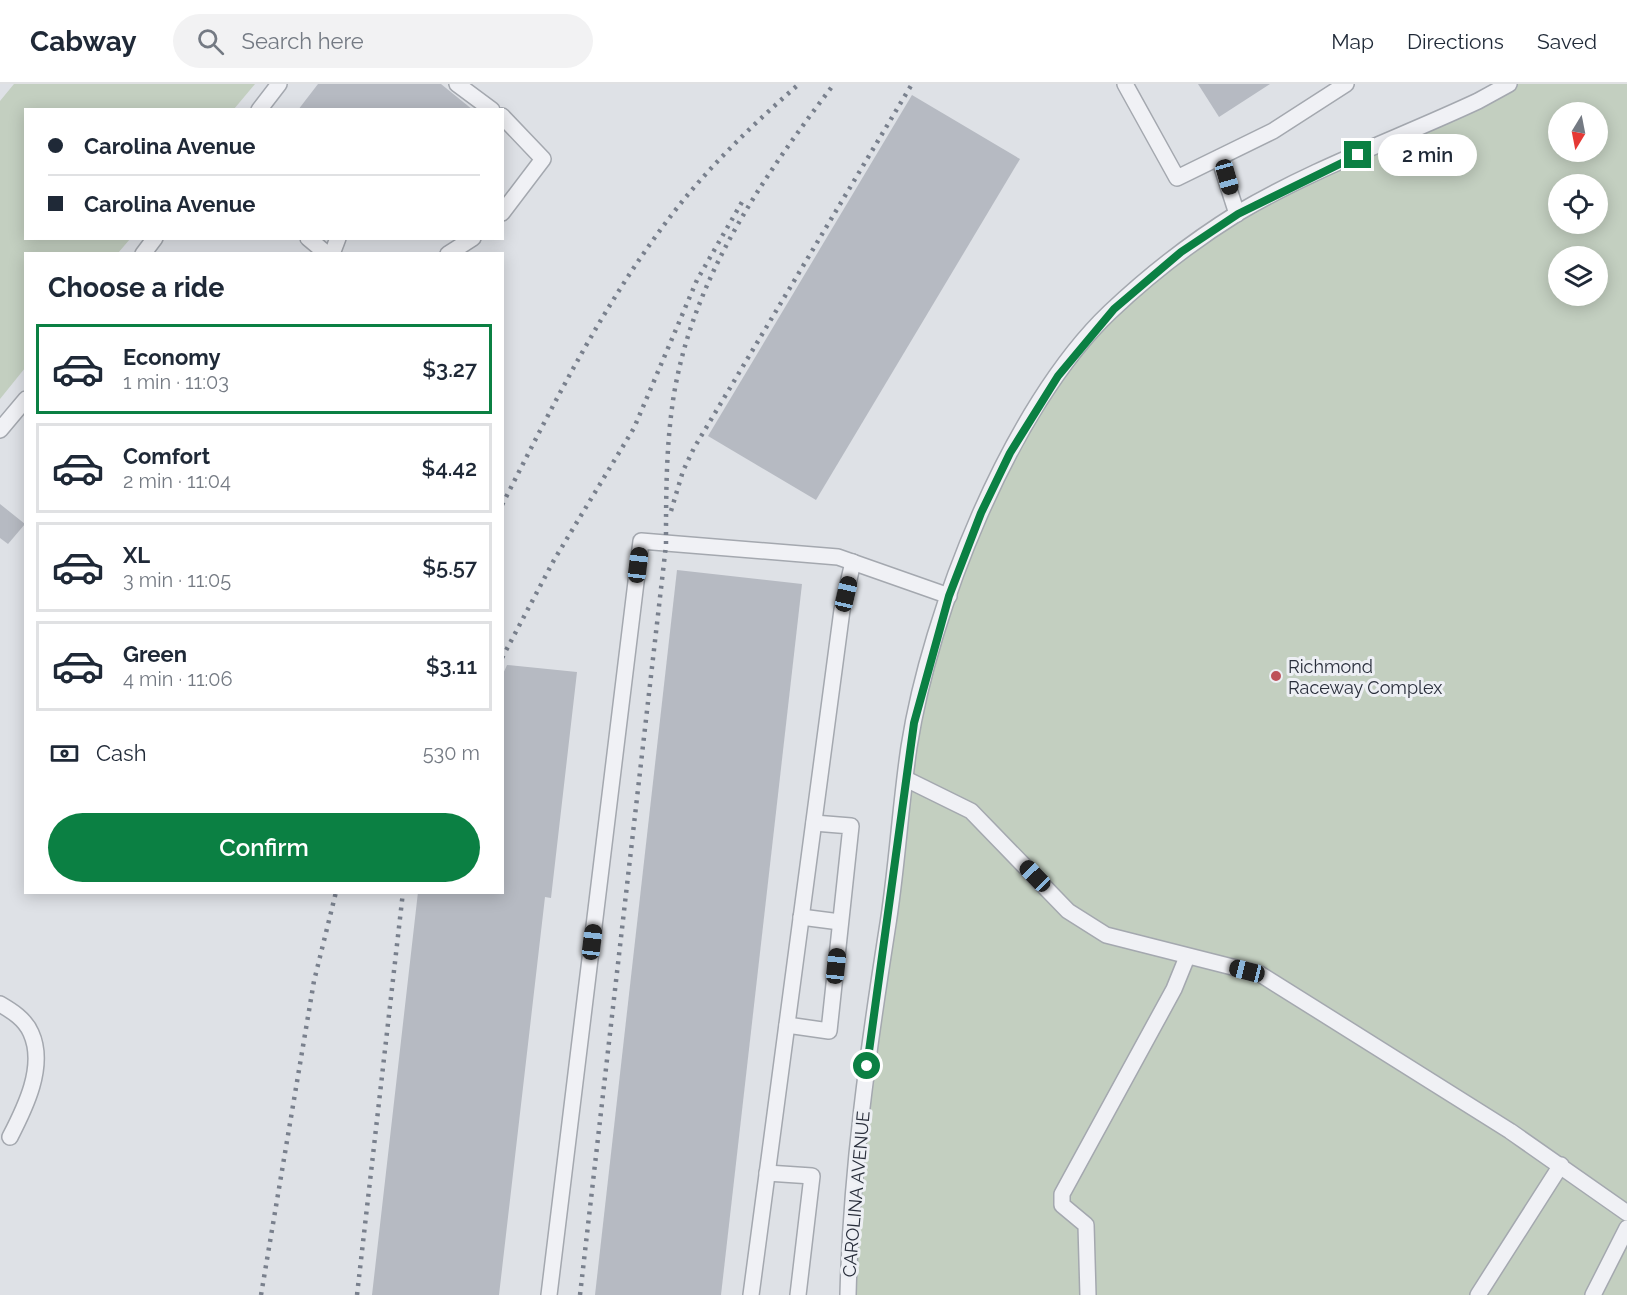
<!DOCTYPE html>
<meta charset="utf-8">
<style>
body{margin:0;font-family:Raleway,sans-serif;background:#f2f2f3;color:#1f2937;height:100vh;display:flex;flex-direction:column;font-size:22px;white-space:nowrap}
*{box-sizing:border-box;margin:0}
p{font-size:20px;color:#747a83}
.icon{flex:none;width:33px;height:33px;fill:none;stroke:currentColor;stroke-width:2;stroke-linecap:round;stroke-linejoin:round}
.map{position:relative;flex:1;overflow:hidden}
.drawer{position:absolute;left:24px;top:168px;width:480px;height:642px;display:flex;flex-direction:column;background:#fff;border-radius:0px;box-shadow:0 3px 15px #0003}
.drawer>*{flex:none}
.banner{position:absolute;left:24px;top:24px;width:480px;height:132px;border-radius:0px;box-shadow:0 3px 15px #0003;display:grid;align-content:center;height:132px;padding:0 24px;background:#fff}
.needle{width:39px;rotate:190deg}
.controls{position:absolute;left:1548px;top:18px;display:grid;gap:12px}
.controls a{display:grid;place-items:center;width:60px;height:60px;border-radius:50%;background:#fff;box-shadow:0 3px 15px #0003;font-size:30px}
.end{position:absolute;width:27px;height:27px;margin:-14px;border:8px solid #0b8043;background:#fff;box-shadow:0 0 0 3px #fff}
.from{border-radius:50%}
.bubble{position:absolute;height:42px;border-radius:21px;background:#fff;box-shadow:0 3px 15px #0003;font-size:20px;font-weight:600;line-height:42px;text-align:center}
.car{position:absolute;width:18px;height:36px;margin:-18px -9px;border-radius:8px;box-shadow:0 0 4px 2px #0007;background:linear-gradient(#222 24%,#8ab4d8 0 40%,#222 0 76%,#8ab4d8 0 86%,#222 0)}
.banner b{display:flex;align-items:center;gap:21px;height:57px;font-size:22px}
.banner b+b{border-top:2px solid #e0e1e3}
.banner i{width:15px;height:15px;background:#1f2937}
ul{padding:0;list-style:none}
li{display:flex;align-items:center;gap:18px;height:90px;margin:0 12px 9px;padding:0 12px;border:3px solid #e0e1e3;border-radius:0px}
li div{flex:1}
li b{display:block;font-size:22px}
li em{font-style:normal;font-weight:600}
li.active{border-color:#0b8043}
li>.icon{width:54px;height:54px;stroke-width:1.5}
h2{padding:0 24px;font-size:27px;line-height:72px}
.pay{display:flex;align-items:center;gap:15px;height:66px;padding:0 24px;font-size:22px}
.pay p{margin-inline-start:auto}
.button{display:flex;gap:12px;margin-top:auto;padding:12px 24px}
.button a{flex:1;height:69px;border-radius:36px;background:#0b8043;color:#fff;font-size:24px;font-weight:600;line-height:69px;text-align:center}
header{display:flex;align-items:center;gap:36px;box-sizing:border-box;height:84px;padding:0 30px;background:#fff;border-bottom:2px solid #e0e1e3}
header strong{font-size:28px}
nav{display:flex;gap:33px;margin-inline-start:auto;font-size:21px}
.search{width:420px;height:54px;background:#f2f2f3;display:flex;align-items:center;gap:15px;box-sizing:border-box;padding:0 21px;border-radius:33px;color:#747a83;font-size:22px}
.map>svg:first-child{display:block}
.green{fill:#c3cfc0;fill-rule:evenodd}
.building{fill:#b6bac2}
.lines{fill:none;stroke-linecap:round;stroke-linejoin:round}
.minor-casing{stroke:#a4a8af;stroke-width:18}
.minor{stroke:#f0f1f5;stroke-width:15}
.rail{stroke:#79808d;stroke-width:4.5;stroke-dasharray:3 6;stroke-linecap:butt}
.route{stroke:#0b8043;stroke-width:8}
.poi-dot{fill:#bd5159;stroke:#edeff4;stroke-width:2}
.labels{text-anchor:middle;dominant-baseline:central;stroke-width:6;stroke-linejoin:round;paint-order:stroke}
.poi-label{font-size:18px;fill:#292e3b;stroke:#edeff4;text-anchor:start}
.street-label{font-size:18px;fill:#292e3b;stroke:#edeff4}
</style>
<header>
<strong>Cabway</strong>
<div class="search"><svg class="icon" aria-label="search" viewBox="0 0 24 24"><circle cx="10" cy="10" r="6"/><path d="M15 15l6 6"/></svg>Search here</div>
<nav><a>Map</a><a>Directions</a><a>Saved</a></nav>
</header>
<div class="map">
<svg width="1627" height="1211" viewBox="0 0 1627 1211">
<rect width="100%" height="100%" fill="#dee1e6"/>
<g class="green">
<path d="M14,0h241l-21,25 -208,1v128l104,1 -12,14 -92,1 -1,114 -25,31v-298z"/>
<path d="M1509,0h118v1211h-779l2,-68 64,-504 67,-210 98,-165 127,-113zM1558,28h40v40h-40zM1558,100h40v40h-40zM1558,172h40v40h-40z"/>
</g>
<g class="building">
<path d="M318,0h123l32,26h-175z"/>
<path d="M1198,0h72l-51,33z"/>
<path d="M912,11l108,64 -204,341 -108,-64z"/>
<path d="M0,420l25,20 -17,20 -8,-6z"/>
<path d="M677,486l125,14 -81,711h-126z"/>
<path d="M507,581l70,7 -26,226 -6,-1 -46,398h-127l46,-403h84v-216z"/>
</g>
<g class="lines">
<defs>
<g id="minor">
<path d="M457,0l35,26"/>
<path d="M1125,0l52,94 96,-47 73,-47"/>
<path d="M259,26l20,-26"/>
<path d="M502,32l41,43 -41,54"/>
<path d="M1219,74l18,56"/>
<path d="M308,154l19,16"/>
<path d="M143,170l12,-16"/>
<path d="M332,170l6,-16"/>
<path d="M448,170l25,-16"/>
<path d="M0,346l26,-31"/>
<path d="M906,695l65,32 97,100 38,24 154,39 250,157 117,82"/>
<path d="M801,833l39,5"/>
<path d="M0,920c12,7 25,15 31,29 15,33 -6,75 -21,104"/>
<path d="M787,941l42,6 22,-205 -37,-3"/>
<path d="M767,1089l45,3 -14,119"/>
<path d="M549,1211l92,-754 197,16 111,39"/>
<path d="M751,1211l91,-685 11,-48"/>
<path d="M848,1211c3,-123 20,-244 39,-365 10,-61 13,-122 22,-183 21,-135 101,-340 201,-435 39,-37 83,-71 128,-99 76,-45 161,-75 240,-112l31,-17"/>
<path d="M1088,1211l-2,-70 -24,-20v-11l112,-205 13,-32"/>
<path d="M1478,1211l83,-130"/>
<path d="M1593,1211l34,-67"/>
</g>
</defs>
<use href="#minor" class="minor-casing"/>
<use href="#minor" class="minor"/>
<g class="rail">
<path d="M502,421c49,-96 97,-193 162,-280 39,-53 86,-98 135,-141"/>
<path d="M671,427l12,-40 11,-23 218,-364"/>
<path d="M502,574l52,-98 80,-132 63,-148 45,-78"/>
<path d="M261,1211l53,-314 22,-89"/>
<path d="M357,1211l46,-403"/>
<path d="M580,1211l86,-750c0,-51 0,-101 8,-151 20,-118 89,-217 160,-310"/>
</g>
</g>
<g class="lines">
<path class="route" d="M867,982l47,-343 35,-127 32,-83 29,-60 48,-77 56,-67 67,-57 57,-38 120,-59"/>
</g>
<circle class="poi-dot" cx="1276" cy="592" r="6"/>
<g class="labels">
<g class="poi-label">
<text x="1288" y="582">Richmond<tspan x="1288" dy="21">Raceway Complex</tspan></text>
</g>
<g class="street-label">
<text transform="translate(856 1110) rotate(-85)">CAROLINA AVENUE</text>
</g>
</g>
</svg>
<div class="controls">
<a><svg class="needle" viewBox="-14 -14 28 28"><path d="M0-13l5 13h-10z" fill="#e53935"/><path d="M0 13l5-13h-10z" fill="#747a83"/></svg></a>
<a><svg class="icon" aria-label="locate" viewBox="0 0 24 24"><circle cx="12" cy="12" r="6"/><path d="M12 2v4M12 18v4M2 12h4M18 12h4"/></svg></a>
<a><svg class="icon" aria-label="layers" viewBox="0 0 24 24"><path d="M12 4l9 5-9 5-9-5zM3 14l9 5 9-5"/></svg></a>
</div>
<i class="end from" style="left:867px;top:982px"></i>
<i class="end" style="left:1358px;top:71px"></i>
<div class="bubble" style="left:1378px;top:50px;width:99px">2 min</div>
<i class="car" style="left:1227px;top:93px;rotate:164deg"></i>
<i class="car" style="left:638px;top:481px;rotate:7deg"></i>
<i class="car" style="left:846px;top:510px;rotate:13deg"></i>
<i class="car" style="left:1035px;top:792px;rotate:316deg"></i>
<i class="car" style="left:592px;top:858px;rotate:7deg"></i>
<i class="car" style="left:836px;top:882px;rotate:6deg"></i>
<i class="car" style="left:1247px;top:887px;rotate:284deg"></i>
<div class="banner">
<b><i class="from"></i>Carolina Avenue</b>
<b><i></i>Carolina Avenue</b>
</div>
<section class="drawer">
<h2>Choose a ride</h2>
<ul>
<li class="active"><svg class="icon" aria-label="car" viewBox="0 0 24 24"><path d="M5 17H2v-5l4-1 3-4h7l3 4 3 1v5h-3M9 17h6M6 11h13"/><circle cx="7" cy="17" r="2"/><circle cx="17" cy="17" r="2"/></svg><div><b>Economy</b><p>1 min · 11:03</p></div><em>$3.27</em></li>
<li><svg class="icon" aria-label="car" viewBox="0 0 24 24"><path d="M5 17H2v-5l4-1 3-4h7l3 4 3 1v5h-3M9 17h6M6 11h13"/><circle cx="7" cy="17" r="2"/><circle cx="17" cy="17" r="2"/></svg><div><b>Comfort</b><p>2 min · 11:04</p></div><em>$4.42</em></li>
<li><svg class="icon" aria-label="car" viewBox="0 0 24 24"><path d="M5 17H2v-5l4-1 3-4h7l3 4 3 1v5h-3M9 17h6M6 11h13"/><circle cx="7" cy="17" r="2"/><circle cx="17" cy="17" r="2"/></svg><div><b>XL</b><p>3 min · 11:05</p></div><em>$5.57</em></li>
<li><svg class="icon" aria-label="car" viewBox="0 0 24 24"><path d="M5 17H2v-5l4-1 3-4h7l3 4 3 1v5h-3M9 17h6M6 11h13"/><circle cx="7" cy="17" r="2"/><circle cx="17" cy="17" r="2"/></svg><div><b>Green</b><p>4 min · 11:06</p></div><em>$3.11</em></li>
</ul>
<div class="pay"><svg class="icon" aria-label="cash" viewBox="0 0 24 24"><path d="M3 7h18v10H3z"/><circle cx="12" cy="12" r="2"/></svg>Cash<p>530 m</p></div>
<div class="button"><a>Confirm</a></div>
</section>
</div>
